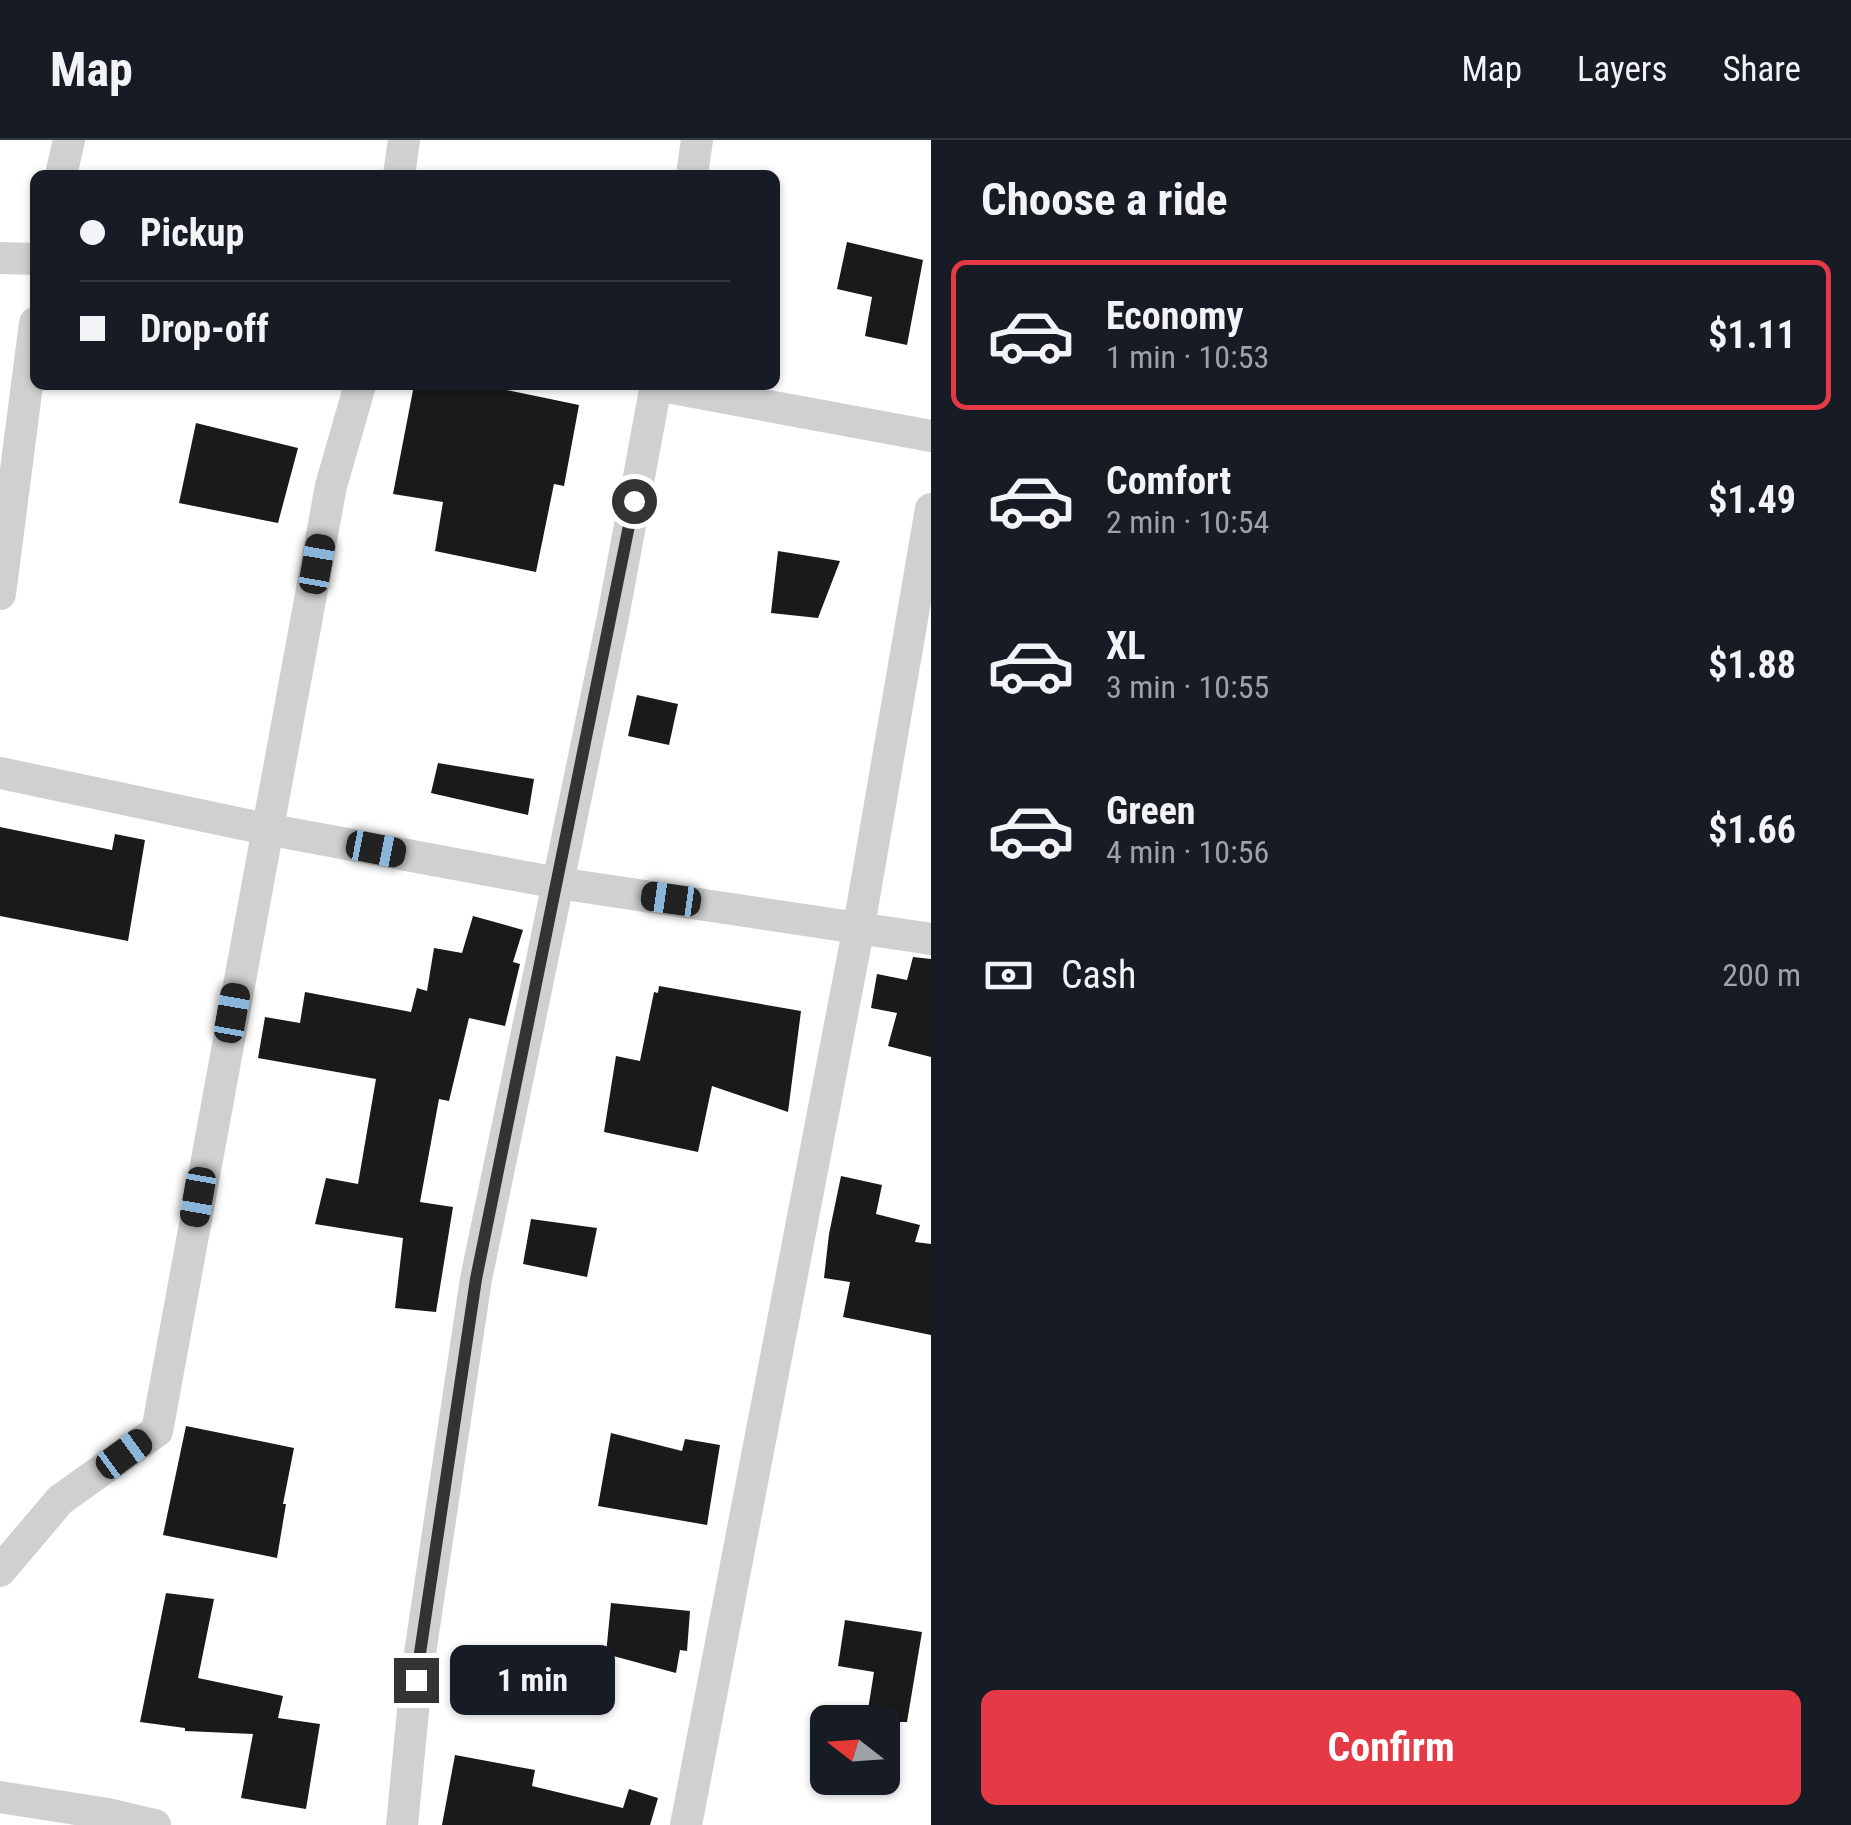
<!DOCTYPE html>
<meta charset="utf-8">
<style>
body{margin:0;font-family:"Roboto Condensed",sans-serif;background:#242831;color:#f1f3f6;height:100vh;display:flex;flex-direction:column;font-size:38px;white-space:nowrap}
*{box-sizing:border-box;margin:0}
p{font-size:32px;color:#9ea1a6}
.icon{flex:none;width:55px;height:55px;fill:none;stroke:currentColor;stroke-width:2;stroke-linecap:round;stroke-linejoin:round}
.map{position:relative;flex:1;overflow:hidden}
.side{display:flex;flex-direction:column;background:#171b24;width:920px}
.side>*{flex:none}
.guide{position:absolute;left:30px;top:30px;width:750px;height:220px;border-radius:15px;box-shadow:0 2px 8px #0004;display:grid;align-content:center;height:220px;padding:0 50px;background:#171b24}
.needle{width:65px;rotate:287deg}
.buttons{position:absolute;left:810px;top:1565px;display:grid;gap:20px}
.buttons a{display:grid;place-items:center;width:90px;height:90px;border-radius:15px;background:#171b24;box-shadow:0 2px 8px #0004;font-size:50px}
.end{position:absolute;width:45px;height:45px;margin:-22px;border:12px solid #333;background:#fff;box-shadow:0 0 0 5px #fff}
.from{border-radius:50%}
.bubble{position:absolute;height:70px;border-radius:15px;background:#171b24;box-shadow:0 2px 8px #0004;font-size:32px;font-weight:700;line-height:70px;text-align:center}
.car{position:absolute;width:30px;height:60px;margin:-30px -15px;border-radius:12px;box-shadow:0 0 8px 2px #0007;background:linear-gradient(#222 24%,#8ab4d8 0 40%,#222 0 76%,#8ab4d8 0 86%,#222 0)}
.guide b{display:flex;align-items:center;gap:35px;height:95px;font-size:38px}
.guide b+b{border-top:2px solid #363941}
.guide i{width:25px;height:25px;background:#f1f3f6}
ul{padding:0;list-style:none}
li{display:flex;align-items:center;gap:30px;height:150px;margin:0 20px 15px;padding:0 30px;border:5px solid transparent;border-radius:15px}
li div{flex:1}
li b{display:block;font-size:38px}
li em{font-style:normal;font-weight:700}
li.selected{border-color:#e63946}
li>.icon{width:90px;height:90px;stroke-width:1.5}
h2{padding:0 50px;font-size:45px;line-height:120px}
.pay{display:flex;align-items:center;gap:25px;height:110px;padding:0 50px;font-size:38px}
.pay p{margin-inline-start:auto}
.action{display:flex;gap:20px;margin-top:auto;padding:20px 50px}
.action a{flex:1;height:115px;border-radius:15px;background:#e63946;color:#fff;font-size:40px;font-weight:700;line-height:115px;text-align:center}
header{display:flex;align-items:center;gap:60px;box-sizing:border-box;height:140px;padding:0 50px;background:#171b24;border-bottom:2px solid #363941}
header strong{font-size:48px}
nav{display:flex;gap:55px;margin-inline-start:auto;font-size:35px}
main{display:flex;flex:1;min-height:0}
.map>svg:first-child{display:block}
.building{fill:#1a1a1a}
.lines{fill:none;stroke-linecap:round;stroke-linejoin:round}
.street{stroke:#d0d0d0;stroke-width:32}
.route{stroke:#333;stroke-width:12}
</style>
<header>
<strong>Map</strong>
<nav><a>Map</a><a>Layers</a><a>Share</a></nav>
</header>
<main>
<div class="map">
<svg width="931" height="1685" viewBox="0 0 931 1685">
<rect width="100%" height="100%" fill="#fff"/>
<g class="building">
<path d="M847,102l76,18 -16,85 -42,-9 7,-39 -35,-8z"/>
<path d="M414,245h68l97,20 -15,81 -10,-2 -18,88 -101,-21 8,-49 -50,-8z"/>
<path d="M196,283l102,25 -20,75 -99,-20z"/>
<path d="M778,411l62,10 -22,57 -47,-5z"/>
<path d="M637,555l41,9 -9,41 -41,-9z"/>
<path d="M438,623l96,16 -6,36 -97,-22z"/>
<path d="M0,687l112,23 3,-16 30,6 -17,101 -128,-25z"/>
<path d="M473,776l50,14 -10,32 7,2 -15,62 -36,-8 -20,83 -10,-2 -19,103 33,5 -17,105 -41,-4 8,-70 -88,-14 11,-46 32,6 18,-105 -118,-21 7,-41 35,6 5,-31 106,20 6,-24 10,3 7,-43 28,5z"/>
<path d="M913,817l18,2v98l-43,-11 9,-33 -26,-5 6,-34 30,6z"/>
<path d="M659,846l142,25 -13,101 -76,-26 -14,66 -94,-20 12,-76 24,5 14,-69 4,1z"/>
<path d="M841,1036l41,9 -6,29 44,11 -5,17 16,2v91l-88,-18 7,-35 -26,-4 5,-44z"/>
<path d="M531,1079l66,9 -10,49 -64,-13z"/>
<path d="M186,1286l108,22 -11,56h3l-9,54 -114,-23z"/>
<path d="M611,1293l71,18 3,-12 35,6 -13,80 -109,-19z"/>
<path d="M166,1453l48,6 -16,79 85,18 -5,22 42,6 -14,85 -65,-11 12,-64 -68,-3v-3l-45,-6z"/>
<path d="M611,1463l79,8 -3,40 -7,-1 -4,23 -70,-19z"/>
<path d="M845,1480l77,12 -15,90h-41l8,-50 -36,-6z"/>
<path d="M455,1615l80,15 -3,16 91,22 6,-19 29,9 -8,27h-208z"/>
</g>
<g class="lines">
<g class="street">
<path d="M61,35l8,-35"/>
<path d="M399,35l5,-35"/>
<path d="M692,35l5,-35"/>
<path d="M0,118l35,1"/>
<path d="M656,245l275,51"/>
<path d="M0,454l35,-271"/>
<path d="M0,633l266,56 292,54 373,56"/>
<path d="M0,1431l60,-71 97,-69 174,-945 29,-101"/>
<path d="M0,1657l108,17 47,11"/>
<path d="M402,1685l14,-145 60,-401 137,-662 43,-232"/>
<path d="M686,1685l173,-899 72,-417"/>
</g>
</g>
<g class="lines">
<path class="route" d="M416,1540l60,-401 158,-778"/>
</g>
</svg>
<div class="buttons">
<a><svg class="needle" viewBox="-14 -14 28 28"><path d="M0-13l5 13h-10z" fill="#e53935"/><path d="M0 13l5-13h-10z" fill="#9ea1a6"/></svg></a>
</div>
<i class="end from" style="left:634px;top:361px"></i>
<i class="end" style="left:416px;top:1540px"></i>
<div class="bubble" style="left:450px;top:1505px;width:165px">1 min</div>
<i class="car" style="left:317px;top:424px;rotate:10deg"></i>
<i class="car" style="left:376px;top:709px;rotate:101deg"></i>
<i class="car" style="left:671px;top:759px;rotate:278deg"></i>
<i class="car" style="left:232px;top:873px;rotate:10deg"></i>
<i class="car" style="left:198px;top:1057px;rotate:190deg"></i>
<i class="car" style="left:124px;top:1314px;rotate:54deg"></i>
<div class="guide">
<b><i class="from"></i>Pickup</b>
<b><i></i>Drop-off</b>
</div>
</div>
<section class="side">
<h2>Choose a ride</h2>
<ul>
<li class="selected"><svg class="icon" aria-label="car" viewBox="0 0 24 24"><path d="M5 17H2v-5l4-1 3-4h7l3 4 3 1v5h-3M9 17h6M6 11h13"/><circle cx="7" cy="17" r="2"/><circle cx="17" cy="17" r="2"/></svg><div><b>Economy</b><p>1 min · 10:53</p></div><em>$1.11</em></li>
<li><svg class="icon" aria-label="car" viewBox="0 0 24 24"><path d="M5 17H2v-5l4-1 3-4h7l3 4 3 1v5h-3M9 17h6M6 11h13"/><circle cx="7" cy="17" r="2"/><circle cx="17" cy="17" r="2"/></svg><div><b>Comfort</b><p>2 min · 10:54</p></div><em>$1.49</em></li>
<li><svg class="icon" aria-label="car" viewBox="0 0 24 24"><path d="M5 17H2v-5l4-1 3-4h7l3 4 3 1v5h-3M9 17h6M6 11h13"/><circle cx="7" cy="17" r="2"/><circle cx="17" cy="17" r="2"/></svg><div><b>XL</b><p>3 min · 10:55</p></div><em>$1.88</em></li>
<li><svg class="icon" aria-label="car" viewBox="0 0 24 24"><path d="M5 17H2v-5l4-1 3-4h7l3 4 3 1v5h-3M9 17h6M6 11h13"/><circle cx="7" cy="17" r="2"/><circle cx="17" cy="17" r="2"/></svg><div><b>Green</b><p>4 min · 10:56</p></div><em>$1.66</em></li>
</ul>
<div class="pay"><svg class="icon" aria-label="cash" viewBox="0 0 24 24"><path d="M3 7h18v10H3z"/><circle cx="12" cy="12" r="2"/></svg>Cash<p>200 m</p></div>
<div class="action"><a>Confirm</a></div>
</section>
</main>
